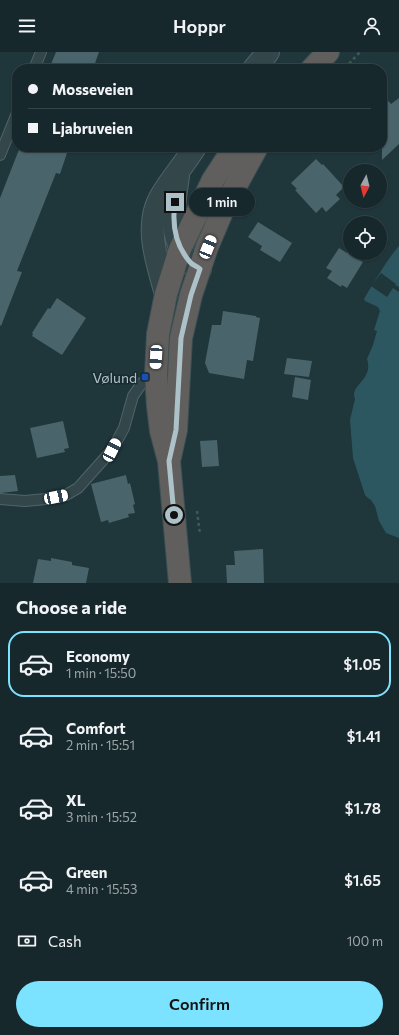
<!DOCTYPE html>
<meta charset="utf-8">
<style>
body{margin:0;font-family:Commissioner,sans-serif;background:#243438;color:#f1f3f6;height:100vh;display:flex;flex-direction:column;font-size:15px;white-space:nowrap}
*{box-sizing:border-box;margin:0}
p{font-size:13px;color:#9ea6a9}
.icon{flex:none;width:22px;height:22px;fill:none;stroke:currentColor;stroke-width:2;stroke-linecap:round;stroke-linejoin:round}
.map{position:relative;height:531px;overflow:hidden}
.panel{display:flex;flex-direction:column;background:#17282c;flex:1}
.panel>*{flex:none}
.top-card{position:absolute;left:12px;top:12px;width:375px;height:88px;border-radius:16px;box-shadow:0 1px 3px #0004,0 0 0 1px #364448;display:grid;align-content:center;height:88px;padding:0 16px;background:#17282c}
.needle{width:26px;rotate:187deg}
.controls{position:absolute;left:343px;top:112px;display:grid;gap:8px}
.controls a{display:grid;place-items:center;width:44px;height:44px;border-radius:50%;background:#17282c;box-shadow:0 1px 3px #0004,0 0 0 1px #364448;font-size:20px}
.end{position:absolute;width:18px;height:18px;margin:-9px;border:5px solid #adc2c8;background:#111;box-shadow:0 0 0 2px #111}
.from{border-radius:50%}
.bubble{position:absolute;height:28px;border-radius:14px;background:#17282c;box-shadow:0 1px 3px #0004,0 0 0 1px #364448;font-size:13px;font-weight:600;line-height:28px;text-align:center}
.car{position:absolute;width:12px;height:24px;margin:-12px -6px;border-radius:5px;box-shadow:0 0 3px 1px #0007;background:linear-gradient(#fff 24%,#345 0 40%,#fff 0 76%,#345 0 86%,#fff 0)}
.top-card b{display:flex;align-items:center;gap:14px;height:38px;font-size:15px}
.top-card b+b{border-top:1px solid #364448}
.top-card i{width:10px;height:10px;background:#f1f3f6}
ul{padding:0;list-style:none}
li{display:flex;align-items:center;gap:12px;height:66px;margin:0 8px 6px;padding:0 8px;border:2px solid transparent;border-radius:16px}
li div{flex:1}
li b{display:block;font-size:15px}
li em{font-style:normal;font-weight:600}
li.on{border-color:#7be3ff}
li>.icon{width:36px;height:36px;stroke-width:1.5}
h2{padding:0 16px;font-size:18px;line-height:48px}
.pay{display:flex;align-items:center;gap:10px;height:44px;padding:0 16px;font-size:15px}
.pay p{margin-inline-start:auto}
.button{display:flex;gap:8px;margin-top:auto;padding:8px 16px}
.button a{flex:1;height:46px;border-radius:24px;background:#7be3ff;color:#111;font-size:16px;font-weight:600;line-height:46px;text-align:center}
header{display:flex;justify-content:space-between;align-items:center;height:52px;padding:0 16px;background:#17282c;font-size:18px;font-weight:600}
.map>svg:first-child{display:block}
.water{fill:#2d5760}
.pier{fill:#1f363b}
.building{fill:#49646a}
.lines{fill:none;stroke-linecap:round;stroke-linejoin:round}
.service-casing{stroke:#506469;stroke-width:12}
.tertiary-casing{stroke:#506469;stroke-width:24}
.trunk-casing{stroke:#3d5156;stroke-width:24}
.path{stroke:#405b53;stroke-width:2.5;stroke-dasharray:3 3;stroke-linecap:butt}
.service{stroke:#33474b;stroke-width:10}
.tertiary{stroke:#33474b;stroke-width:22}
.trunk{stroke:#615e5e;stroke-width:22}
.route{stroke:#adc2c8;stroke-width:5}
.transit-dot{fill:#1a4fb4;stroke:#182b30;stroke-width:1.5}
.labels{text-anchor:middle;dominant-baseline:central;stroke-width:3;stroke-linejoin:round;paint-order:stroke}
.poi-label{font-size:14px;fill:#adc2c8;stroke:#182b30;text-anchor:end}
</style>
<header><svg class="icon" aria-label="menu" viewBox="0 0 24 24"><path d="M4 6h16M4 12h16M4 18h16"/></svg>Hoppr<svg class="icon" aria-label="person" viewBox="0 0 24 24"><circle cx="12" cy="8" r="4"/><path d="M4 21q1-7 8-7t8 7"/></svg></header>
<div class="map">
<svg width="399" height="531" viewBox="0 0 399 531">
<rect width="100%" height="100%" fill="#1f363b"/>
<path class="water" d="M399,194v292l-13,-5 -7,-12 -4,-15 -4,-6 -3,-2 -3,-3 -12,-37 -3,-38 5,-21c-6,-14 19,-19 12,-40l6,-14 4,-14 -3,-1 6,-19 -2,-4 -13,-6 -1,-2c10,-17 22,-38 35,-53z"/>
<path class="pier" d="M381,221l15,11 -1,1 4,2v5l-6,-4 -6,9 -16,-11z"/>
<g class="building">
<path d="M56,0h43l-6,17h-44z"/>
<path d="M382,42l9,10 8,-6v46l-17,16z"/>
<path d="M20,95h49l-9,27 -4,-1 -39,98 5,1 -21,54 -1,-1v-127z"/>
<path d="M316,107l6,6 1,-1 21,23 -8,8 4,4 -14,13 -4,-5 -6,6 -21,-23 2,-1 -6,-6z"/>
<path d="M258,170l34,21 -12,19 -20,-12 2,-4 -14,-9z"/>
<path d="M339,196l8,5 3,-4v4h14l-5,7 4,2 -16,26 -5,-3 -1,2 -14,-9 5,-7 -6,-3z"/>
<path d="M57,246l29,20 -24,37 -30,-19 1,-2 -1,-1 16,-25 2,1z"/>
<path d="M223,259l33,5v1l4,1 -7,43 -6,-1 -3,19 -35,-6 -4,-10 7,-38h9z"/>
<path d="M287,306l25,3 -3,16 -25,-3z"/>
<path d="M295,325l16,3 -3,20 -16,-3z"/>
<path d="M63,369l6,27 -5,1 1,3 -28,6 -7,-30z"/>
<path d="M217,388l2,26 -17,1 -2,-26z"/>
<path d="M15,423l3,16 -18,2v-17z"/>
<path d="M126,423l2,9 2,-1 5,21 -2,1 2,8 -7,1 1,3 -20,6 -1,-3 -7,2 -10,-38z"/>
<path d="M263,497l1,34h-37l-1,-18h9l-1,-14z"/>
<path d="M51,506l21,4v3l17,3 -3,15h-53l5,-24 13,2z"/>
</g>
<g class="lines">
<defs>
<g id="service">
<path d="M34,17l7,-17"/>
<path d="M0,103l17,-42"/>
<path d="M0,447l25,2 21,-2 20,-4 12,-7 34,-38 12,-22 9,-32 9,-13 14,-8"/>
</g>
<g id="tertiary">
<path d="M254,17l14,-17"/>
<path d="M178,124c-4,29 -11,61 12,86 2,3 7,5 10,7"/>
<path d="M166,242c-8,-29 -22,-67 -6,-96 10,-18 24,-33 35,-51"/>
</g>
<g id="trunk">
<path d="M312,17l16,-17"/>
<path d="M170,405l6,-27 5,-92 10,-43 16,-48 17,-40 33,-60"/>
<path d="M180,531l-11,-122 -8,-30 -3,-25 -2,-31 2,-41 8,-40 14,-45 33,-69 19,-29 4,-4"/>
</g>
</defs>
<use href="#service" class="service-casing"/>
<use href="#tertiary" class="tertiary-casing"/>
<use href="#trunk" class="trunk-casing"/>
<g class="path">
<path d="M345,16l15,-16"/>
<path d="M197,459l3,23"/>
</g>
<use href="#service" class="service"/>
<use href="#tertiary" class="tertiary"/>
<use href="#trunk" class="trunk"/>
</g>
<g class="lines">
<path class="route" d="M174,463l-5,-54 7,-31 5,-92 10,-43 9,-26c-3,-3 -8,-4 -10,-7 -15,-17 -18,-39 -15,-60"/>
</g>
<rect class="transit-dot" x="141" y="321" width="8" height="8" rx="2"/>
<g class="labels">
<g class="poi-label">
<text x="137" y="325">Vølund</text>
</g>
</g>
</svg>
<div class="controls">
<a><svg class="needle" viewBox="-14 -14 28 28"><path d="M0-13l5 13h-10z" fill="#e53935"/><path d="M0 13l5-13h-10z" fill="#9ea6a9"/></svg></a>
<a><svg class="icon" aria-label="locate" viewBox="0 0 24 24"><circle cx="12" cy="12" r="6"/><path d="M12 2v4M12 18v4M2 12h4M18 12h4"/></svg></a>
</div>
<i class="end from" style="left:174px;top:463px"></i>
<i class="end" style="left:175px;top:150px"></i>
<div class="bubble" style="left:189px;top:136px;width:66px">1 min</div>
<i class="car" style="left:208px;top:195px;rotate:22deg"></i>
<i class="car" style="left:156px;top:305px;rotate:183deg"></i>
<i class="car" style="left:112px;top:398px;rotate:27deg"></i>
<i class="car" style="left:56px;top:445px;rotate:78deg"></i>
<div class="top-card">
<b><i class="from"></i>Mosseveien</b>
<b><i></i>Ljabruveien</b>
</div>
</div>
<section class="panel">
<h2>Choose a ride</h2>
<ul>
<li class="on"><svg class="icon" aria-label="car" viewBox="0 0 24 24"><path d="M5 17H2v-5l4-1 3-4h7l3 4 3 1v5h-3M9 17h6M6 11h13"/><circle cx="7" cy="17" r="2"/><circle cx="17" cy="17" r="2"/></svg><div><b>Economy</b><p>1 min · 15:50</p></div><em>$1.05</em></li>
<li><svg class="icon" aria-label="car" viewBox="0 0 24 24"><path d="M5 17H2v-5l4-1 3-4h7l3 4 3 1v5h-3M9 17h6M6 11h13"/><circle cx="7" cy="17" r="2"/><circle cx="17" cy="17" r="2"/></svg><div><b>Comfort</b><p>2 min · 15:51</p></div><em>$1.41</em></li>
<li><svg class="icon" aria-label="car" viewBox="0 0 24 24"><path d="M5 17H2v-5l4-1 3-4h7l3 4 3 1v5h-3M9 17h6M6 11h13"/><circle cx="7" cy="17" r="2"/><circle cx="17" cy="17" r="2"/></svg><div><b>XL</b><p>3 min · 15:52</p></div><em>$1.78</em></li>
<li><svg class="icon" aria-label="car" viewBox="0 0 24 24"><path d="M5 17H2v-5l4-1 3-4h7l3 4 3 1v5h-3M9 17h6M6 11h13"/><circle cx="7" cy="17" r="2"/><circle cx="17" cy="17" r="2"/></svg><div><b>Green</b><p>4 min · 15:53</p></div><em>$1.65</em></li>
</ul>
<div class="pay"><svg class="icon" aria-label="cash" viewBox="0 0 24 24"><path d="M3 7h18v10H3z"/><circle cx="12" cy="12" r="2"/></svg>Cash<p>100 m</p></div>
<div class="button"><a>Confirm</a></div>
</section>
